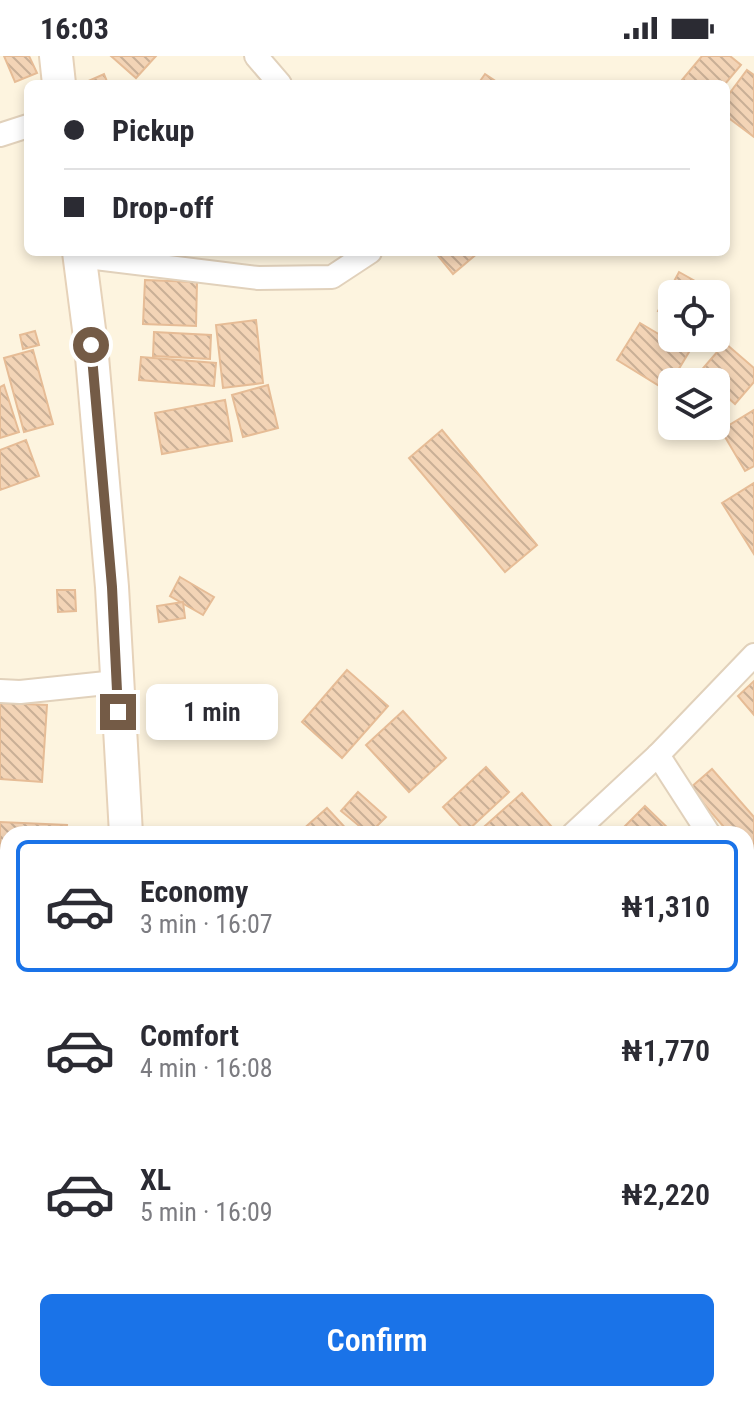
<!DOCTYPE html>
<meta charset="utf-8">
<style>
body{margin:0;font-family:"Roboto Condensed",sans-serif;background:#f2f2f3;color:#2b2b33;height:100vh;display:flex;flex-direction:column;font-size:30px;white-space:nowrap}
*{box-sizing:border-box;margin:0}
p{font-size:26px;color:#7c7c81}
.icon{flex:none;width:44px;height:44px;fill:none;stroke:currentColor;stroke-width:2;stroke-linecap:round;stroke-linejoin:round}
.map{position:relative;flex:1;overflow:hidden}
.details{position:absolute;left:0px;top:770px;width:754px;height:576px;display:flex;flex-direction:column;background:#fff;border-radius:24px 24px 0 0;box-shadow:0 4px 12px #0003}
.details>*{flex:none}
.hud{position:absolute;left:24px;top:24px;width:706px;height:176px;border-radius:12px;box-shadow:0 4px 12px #0003;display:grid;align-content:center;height:176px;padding:0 40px;background:#fff}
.buttons{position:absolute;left:658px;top:224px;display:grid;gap:16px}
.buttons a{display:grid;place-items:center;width:72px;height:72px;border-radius:12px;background:#fff;box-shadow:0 4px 12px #0003;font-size:40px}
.end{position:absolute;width:36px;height:36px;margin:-18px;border:10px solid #745b46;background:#fff;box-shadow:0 0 0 4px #fff}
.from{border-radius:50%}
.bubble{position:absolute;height:56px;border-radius:12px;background:#fff;box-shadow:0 4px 12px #0003;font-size:26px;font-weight:600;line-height:56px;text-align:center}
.hud b{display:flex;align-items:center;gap:28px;height:76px;font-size:30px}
.hud b+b{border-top:2px solid #e1e1e2}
.hud i{width:20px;height:20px;background:#2b2b33}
ul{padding:14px 0 0;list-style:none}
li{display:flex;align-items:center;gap:24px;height:132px;margin:0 16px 12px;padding:0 24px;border:4px solid transparent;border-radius:12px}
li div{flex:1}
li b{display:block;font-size:30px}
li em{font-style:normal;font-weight:600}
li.active{border-color:#1a73e8}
li>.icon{width:72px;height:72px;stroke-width:1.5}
.button{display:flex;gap:16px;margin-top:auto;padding:16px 40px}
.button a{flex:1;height:92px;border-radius:12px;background:#1a73e8;color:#fff;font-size:32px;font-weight:600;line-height:92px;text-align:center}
.status{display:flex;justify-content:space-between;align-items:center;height:56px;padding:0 40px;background:#fff;direction:ltr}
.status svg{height:22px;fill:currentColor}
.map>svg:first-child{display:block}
.building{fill:url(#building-back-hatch);stroke:#e6bc96;stroke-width:2}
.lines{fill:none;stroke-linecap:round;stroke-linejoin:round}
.minor-casing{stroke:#e1d1bb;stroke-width:26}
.secondary-casing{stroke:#e6d2b9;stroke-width:36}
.minor{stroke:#fff;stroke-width:22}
.secondary{stroke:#fff;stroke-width:32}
.route{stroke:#745b46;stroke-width:10}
</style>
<div class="status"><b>16:03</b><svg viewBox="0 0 49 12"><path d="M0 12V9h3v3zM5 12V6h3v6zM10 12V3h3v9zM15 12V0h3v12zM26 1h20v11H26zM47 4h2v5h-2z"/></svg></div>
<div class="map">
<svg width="754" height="1346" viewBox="0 0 754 1346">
<defs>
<pattern id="building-back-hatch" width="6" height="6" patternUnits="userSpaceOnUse" patternTransform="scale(2)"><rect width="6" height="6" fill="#f3d4b6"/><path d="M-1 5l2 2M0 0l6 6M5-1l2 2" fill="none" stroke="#c9af96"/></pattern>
</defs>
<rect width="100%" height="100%" fill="#fdf4df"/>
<g class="building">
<path d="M4,0h25l8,17 -22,9z"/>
<path d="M111,0h45l-20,22z"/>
<path d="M702,0h28l11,9 -16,19h-39l-4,-4z"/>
<path d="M747,14l7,5v62l-28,-21v-18z"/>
<path d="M104,18l4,10h-24v-1z"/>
<path d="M485,18l15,10h-22z"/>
<path d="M435,196h44l-26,22z"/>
<path d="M679,216l34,19 -2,3h-39v25l-14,-8z"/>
<path d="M145,224l52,2 -1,44 -53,-2z"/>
<path d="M256,264l7,63 -40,5 -7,-63z"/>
<path d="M640,267l49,29 -23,38 -49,-30z"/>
<path d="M35,275l4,14 -16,4 -3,-14z"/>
<path d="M154,276l57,3 -1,24 -57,-3z"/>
<path d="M725,287l29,25v14l-19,22 -19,-17v-5h-6l-11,-9z"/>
<path d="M33,294l20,74 -29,8 -20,-74z"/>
<path d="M141,301l75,6 -2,23 -75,-6z"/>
<path d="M4,329l15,47 -19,6v-51z"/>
<path d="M268,329l10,43 -35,9 -11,-42z"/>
<path d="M225,344l7,41 -70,13 -7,-41z"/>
<path d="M754,354v56l-9,5 -24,-41z"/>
<path d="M442,374l95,115 -32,27 -96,-114z"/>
<path d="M26,384l13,36 -39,14v-40z"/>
<path d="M754,427v71l-32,-51z"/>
<path d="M180,521l34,20 -11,18 -33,-19z"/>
<path d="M57,534h18l1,21 -18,1z"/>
<path d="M183,546l2,16 -26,4 -2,-16z"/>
<path d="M347,614l41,36 -46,52 -40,-36z"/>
<path d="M754,625v34l-16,-19z"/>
<path d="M0,647l47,2 -5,77 -42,-3z"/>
<path d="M403,655l43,47 -37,34 -43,-47z"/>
<path d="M486,711l23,25 -43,40 -23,-25z"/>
<path d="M712,713l42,48v45l-8,-9v-19h-16l-40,-46z"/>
<path d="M358,736l28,25 -17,17 -28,-23z"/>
<path d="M522,737l29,33 -8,8h-67z"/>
<path d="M645,750l29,28h-48l-4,-5z"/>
<path d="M327,752l24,26h-49l-2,-2z"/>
<path d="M0,766l67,3 -1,9h-58v24h-8z"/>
<path d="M8,807v64l-8,1v-63z"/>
<path d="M746,892l8,19v10l-5,1 5,12v15l-8,4z"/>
<path d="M8,948v27l-8,4v-28z"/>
<path d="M8,1024v48l-8,2v-47z"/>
<path d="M8,1083v54l-8,3v-54z"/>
<path d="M8,1144v30l-8,-21v-6z"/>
<path d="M754,1178v30l-8,-9v-14z"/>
</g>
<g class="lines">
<defs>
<g id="minor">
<path d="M256,0l24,28"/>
<path d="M0,79l28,-9"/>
<path d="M79,200l179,22 74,-1 38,-25"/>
<path d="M0,635l20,1 96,-10"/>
<path d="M658,699l51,79"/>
<path d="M573,778l85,-79 96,-100"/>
<path d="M746,842l8,25"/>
<path d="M0,892l8,-2"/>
<path d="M0,1331l8,1"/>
<path d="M76,1338l29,2"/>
<path d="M618,1338l136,3"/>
</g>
<g id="secondary">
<path d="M56,0l3,28"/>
<path d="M79,196l12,93 21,242 14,247"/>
<path d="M105,1346v-8"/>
</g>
</defs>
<use href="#minor" class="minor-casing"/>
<use href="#secondary" class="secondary-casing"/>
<use href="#minor" class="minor"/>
<use href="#secondary" class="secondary"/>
</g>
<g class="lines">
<path class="route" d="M91,289l21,242 6,125"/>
</g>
</svg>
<div class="buttons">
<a><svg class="icon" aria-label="locate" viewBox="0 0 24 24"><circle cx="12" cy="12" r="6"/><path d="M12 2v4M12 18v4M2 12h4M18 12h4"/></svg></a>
<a><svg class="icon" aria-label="layers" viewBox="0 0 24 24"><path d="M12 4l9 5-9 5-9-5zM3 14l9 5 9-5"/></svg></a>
</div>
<i class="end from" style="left:91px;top:289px"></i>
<i class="end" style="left:118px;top:656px"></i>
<div class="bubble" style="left:146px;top:628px;width:132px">1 min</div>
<div class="hud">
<b><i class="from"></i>Pickup</b>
<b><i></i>Drop-off</b>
</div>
<section class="details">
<ul>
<li class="active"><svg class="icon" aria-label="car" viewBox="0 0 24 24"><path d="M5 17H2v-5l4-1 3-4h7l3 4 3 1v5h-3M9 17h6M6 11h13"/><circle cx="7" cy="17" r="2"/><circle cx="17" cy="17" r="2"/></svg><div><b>Economy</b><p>3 min · 16:07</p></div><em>₦1,310</em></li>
<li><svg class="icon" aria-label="car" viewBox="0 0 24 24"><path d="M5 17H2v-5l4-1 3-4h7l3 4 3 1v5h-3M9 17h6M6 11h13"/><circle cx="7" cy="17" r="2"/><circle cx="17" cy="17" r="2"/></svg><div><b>Comfort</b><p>4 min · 16:08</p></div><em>₦1,770</em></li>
<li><svg class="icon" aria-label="car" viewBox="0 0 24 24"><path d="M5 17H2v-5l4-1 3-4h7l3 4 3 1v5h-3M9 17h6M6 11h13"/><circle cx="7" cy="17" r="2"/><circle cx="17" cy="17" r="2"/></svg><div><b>XL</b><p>5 min · 16:09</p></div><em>₦2,220</em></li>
</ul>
<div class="button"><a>Confirm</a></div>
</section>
</div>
